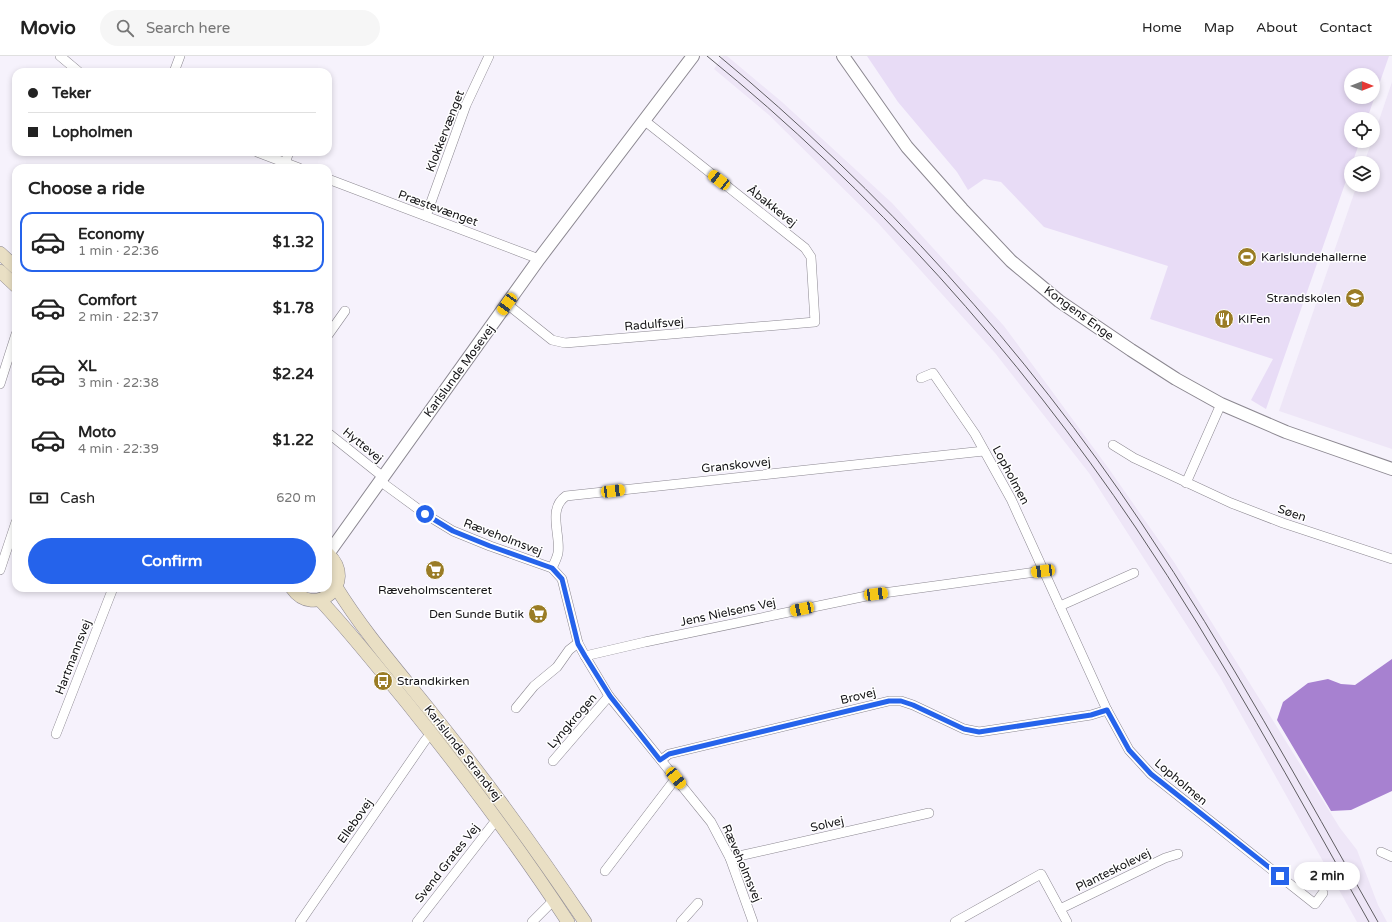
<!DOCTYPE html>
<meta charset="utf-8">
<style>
body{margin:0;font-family:"Varela Round",sans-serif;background:#f6f6f6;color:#222;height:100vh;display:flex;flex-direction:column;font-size:15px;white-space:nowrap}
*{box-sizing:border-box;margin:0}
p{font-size:13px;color:#767676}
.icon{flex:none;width:22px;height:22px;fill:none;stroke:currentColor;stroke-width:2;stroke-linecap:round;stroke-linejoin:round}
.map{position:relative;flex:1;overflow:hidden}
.sheet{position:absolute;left:12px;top:108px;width:320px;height:428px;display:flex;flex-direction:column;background:#fff;border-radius:12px;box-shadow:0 2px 6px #0003}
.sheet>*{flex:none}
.guide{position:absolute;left:12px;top:12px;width:320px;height:88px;border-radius:12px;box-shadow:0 2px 6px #0003;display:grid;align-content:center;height:88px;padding:0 16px;background:#fff}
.needle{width:26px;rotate:90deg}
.tools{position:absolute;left:1344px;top:12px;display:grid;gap:8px}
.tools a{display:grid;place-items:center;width:36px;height:36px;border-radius:50%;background:#fff;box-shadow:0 2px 6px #0003;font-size:20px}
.end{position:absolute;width:18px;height:18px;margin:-9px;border:5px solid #2563eb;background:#fff;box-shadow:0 0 0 2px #fff}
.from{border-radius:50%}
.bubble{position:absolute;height:28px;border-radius:14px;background:#fff;box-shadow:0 2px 6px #0003;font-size:13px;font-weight:700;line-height:28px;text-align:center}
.car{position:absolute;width:12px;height:24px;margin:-12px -6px;border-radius:5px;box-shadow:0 0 3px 1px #0007;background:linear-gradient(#f5c518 24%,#345 0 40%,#f5c518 0 76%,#345 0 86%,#f5c518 0)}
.guide b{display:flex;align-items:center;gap:14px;height:38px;font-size:15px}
.guide b+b{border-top:1px solid #e0e0e0}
.guide i{width:10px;height:10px;background:#222}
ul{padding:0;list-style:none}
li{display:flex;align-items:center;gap:12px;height:60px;margin:0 8px 6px;padding:0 8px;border:2px solid transparent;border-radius:12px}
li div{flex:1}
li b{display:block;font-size:15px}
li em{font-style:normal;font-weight:700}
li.active{border-color:#2563eb}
li>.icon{width:36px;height:36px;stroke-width:1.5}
h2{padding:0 16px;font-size:18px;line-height:48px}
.pay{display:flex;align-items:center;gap:10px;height:44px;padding:0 16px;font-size:15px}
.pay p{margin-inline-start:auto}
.button{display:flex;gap:8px;margin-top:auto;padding:8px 16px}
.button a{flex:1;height:46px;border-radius:24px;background:#2563eb;color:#fff;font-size:16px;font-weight:700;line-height:46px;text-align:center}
header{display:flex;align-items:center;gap:24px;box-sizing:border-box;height:56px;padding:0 20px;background:#fff;border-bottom:1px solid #e0e0e0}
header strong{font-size:19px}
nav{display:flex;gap:22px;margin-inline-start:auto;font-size:14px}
.search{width:280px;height:36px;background:#f6f6f6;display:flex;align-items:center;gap:10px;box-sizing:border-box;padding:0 14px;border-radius:22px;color:#767676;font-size:15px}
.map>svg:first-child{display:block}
.built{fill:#eee6f7}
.green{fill:#e8dcf6;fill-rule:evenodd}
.water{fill:#a781d0}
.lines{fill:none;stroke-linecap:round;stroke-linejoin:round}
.minor-casing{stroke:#8c8891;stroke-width:10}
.tertiary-casing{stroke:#8c8891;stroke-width:14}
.secondary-casing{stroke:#8c8891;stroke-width:14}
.minor{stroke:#fff;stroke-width:9}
.tertiary{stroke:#fff;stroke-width:12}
.secondary{stroke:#e9dfc4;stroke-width:13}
.tram{stroke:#5f5d62;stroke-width:1}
.route{stroke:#2563eb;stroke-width:5}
.labels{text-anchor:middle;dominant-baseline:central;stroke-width:3;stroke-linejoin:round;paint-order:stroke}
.street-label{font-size:12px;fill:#151417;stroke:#fff}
.poi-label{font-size:12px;fill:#151417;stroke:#fff;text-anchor:start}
</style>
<header>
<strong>Movio</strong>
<div class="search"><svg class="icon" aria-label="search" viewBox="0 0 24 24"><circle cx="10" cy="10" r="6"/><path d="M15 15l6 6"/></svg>Search here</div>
<nav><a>Home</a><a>Map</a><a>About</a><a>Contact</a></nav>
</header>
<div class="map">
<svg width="1392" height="866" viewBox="0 0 1392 866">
<rect width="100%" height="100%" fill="#f6f2fc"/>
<g class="built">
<path d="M723,0h4l55,46 110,101 112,123 105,143 65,93 166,266 17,22 21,55 9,17h-30l-137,-245 -131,-204 -94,-120 -117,-130 -109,-108 -55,-46z"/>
<path d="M1392,26v367l-113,-38 78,-226h16v-22h-9l8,-22h1v-3z"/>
</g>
<path class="green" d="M867,0h522l-22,63h-16v22h9l-94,268 -15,-9 22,-41 -123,-40 18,-53 -124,-39 -43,-45 -17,-3 -16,11 -11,-18 -59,-70zM1351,19h22v22h-22z"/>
<path class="water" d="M1392,603v132l-41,19 -20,1 -54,-91 6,-18 25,-19 20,-4 13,5 14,1z"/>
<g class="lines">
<defs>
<g id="minor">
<path d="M60,0l19,16"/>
<path d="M174,16l6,-16"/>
<path d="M257,96l42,16"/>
<path d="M285,107l4,-11"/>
<path d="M328,123l211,80"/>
<path d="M426,160l40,-111 23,-49"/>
<path d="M507,248l45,36 13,3 250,-21 -4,-65 -6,-9 -160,-127"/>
<path d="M328,279l17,-24"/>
<path d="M921,322l12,-5 42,61 36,65 96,211 22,40 22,24 164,130 8,-11"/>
<path d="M0,328l16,-50"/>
<path d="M328,377l54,43"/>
<path d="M1113,389l21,13 97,45 52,20 109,36"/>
<path d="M380,425l45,33 28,17 37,15 62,22 10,11 16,64 7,13 24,40 102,126 19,36 23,64"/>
<path d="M1186,427l35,-79"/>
<path d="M552,512c2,-4 5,-10 6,-15 3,-18 -11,-44 8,-57l418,-45"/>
<path d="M0,514l16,-48"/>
<path d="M1060,550l74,-33"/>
<path d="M585,600l60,-14 231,-48 167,-23"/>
<path d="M516,652l18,-22 23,-19 12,-17 9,-7"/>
<path d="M56,678l57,-146"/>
<path d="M661,704l8,-6 220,-53h12l12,4 51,24 15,3 112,-17 16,-5"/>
<path d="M553,705l56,-65"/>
<path d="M1381,796l11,5"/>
<path d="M730,802l199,-45"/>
<path d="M605,815l71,-93"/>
<path d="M1060,853l105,-51 13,-4"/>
<path d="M300,866l124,-180 7,-9"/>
<path d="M417,866l80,-103"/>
<path d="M532,866l22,-22"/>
<path d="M681,866l17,-19"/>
<path d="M955,866l86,-48 26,48"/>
</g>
<g id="tertiary">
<path d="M843,0l64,91 55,62 49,52 48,40 72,49 45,29 45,25 65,28 106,37"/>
<path d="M328,498l211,-295 154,-203"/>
</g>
<g id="secondary">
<path d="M0,197l16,15"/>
<path d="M0,215l16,15"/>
<path d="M336,531c29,47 65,87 99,130 53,66 103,135 150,205"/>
<path d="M292,532c22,32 67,-5 36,-34"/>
<path d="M320,544c31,33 59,69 88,104 56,70 111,143 160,218"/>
</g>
</defs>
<use href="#minor" class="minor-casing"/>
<use href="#tertiary" class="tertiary-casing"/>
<use href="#secondary" class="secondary-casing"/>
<use href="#minor" class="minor"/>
<use href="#tertiary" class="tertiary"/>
<use href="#secondary" class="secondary"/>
<g class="tram">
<path d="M707,0c164,133 311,297 429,472 85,126 158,261 233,394"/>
<path d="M719,0c162,134 306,293 423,468 86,128 160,264 236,398"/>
</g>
</g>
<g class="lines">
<path class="route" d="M425,458l28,17 37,15 62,22 10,11 16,65 7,12 25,40 50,64 9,-6 220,-53h12l12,4 51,24 15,3 112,-17 16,-5 22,40 22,24 129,102"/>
</g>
<defs>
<symbol id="stadium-disc" viewBox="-11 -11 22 22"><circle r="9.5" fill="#9a7c25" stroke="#fff"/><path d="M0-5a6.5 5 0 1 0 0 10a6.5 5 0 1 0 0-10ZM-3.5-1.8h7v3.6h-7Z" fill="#fff"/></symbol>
<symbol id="school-disc" viewBox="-11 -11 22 22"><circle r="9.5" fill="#9a7c25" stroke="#fff"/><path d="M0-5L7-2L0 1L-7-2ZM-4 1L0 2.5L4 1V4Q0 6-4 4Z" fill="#fff"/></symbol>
<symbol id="restaurant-disc" viewBox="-11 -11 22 22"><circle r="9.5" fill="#9a7c25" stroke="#fff"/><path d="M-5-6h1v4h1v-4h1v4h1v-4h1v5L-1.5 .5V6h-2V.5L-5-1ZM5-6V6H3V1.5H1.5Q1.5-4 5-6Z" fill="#fff"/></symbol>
<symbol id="supermarket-disc" viewBox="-11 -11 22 22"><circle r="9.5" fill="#9a7c25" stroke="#fff"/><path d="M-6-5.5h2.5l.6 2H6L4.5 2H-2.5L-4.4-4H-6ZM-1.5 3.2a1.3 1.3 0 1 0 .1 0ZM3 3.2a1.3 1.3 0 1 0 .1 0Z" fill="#fff"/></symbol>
<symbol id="bus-disc" viewBox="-11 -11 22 22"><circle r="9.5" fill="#9a7c25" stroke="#fff"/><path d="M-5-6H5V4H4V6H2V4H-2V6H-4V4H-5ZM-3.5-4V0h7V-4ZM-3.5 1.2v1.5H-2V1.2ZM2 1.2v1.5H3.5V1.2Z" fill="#fff"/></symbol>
</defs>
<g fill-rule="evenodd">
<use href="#stadium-disc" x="1236" y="190" width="22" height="22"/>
<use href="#school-disc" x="1344" y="231" width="22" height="22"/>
<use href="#restaurant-disc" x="1213" y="252" width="22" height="22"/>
<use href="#supermarket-disc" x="424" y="503" width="22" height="22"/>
<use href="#supermarket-disc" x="527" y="547" width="22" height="22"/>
<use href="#bus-disc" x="372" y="614" width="22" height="22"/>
</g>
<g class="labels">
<g class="street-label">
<text transform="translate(445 75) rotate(-69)">Klokkervænget</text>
<text transform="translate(772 150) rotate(38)">Åbakkevej</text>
<text transform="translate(438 152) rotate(20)">Præstevænget</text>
<text transform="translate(1079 257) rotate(36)">Kongens Enge</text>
<text transform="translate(654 268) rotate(-5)">Radulfsvej</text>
<text transform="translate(459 315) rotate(-54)">Karlslunde Mosevej</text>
<text transform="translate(363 389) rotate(39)">Hyttevej</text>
<text transform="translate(736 409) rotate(-6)">Granskovvej</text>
<text transform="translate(1011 419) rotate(62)">Lopholmen</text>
<text transform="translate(1292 457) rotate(19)">Søen</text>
<text transform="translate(503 481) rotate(21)">Ræveholmsvej</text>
<text transform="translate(728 556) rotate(-12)">Jens Nielsens Vej</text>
<text transform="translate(73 601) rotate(-69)">Hartmannsvej</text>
<text transform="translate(858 640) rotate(-14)">Brovej</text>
<text transform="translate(572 665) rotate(-49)">Lyngkrogen</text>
<text transform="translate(463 697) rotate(52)">Karlslunde Strandvej</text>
<text transform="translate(1181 726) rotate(40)">Lopholmen</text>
<text transform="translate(355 765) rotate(-55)">Ellebovej</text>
<text transform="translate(827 768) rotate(-13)">Solvej</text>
<text transform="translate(447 807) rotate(-52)">Svend Grates Vej</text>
<text transform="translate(742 807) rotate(67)">Ræveholmsvej</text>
<text transform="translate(1113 814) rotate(-26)">Planteskolevej</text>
</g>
<g class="poi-label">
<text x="1261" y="201">Karlslundehallerne</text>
<text x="1341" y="242" text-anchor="end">Strandskolen</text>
<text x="1238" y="263">KIFen</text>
<text x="435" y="534" text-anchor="middle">Ræveholmscenteret</text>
<text x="524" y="558" text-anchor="end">Den Sunde Butik</text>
<text x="397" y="625">Strandkirken</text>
</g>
</g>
</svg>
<div class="tools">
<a><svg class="needle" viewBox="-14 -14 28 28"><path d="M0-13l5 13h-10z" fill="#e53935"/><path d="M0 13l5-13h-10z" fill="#767676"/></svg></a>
<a><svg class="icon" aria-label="locate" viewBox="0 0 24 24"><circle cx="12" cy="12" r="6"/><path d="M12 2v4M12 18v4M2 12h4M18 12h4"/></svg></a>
<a><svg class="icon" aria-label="layers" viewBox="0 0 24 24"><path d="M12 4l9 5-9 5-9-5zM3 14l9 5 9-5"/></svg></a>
</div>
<i class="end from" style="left:425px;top:458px"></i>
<i class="end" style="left:1280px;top:820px"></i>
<div class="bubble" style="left:1294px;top:806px;width:66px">2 min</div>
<i class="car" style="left:719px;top:124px;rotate:308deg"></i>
<i class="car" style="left:507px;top:248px;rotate:216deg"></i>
<i class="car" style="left:613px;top:435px;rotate:83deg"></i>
<i class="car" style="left:1043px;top:515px;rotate:263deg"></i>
<i class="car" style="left:876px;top:538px;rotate:83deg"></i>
<i class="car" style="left:802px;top:553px;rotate:258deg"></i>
<i class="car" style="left:676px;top:722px;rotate:141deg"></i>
<div class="guide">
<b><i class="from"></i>Teker</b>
<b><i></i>Lopholmen</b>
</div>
<section class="sheet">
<h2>Choose a ride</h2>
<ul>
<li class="active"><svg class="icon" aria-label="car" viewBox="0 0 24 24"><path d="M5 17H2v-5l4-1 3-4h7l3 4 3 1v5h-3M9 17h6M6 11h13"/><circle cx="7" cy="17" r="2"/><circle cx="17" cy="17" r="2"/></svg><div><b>Economy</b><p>1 min · 22:36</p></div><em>$1.32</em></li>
<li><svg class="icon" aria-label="car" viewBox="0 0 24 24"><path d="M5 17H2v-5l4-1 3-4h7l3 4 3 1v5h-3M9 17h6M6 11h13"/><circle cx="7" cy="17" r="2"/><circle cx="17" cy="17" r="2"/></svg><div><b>Comfort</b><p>2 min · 22:37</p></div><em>$1.78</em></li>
<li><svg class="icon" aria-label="car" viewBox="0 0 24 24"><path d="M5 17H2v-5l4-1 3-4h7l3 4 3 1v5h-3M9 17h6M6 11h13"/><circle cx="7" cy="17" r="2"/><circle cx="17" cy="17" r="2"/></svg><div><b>XL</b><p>3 min · 22:38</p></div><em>$2.24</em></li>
<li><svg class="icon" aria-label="car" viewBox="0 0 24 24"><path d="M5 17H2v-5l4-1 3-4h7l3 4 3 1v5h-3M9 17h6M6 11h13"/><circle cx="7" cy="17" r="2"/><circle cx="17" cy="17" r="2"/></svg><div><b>Moto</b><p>4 min · 22:39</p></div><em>$1.22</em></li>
</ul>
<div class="pay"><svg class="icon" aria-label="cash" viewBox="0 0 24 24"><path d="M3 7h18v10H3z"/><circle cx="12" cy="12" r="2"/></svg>Cash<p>620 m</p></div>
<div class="button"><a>Confirm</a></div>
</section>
</div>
